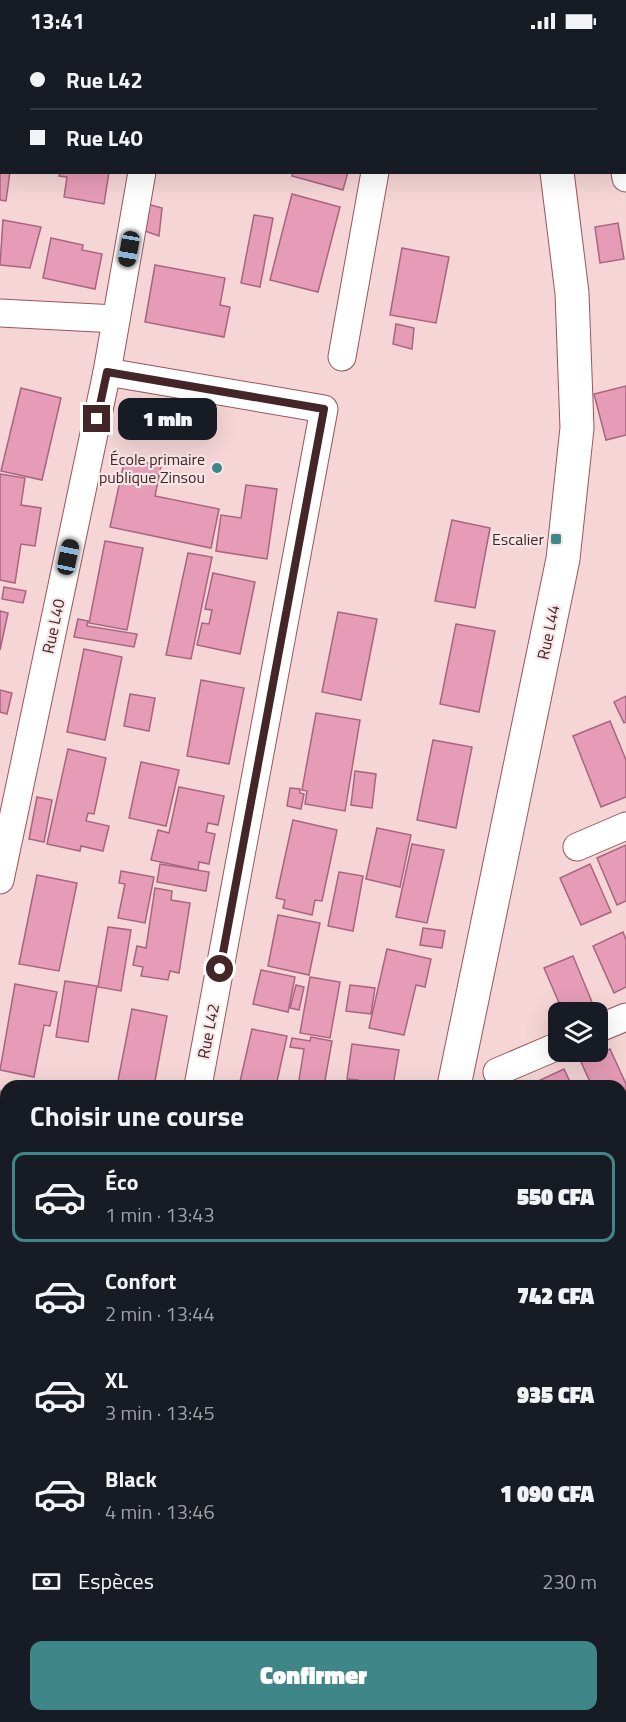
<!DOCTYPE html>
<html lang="fr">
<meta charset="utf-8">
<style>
body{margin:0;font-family:"Titillium Web",sans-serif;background:#242831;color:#f1f3f6;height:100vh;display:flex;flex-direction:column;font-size:22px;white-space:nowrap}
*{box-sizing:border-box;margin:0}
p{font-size:20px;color:#9ea1a6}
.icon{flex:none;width:33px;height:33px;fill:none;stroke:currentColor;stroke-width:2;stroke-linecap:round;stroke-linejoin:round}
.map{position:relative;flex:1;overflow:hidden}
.drawer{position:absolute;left:0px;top:1038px;width:627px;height:642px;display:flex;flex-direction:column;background:#171b24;border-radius:18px 18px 0 0;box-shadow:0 6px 24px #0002}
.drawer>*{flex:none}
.hud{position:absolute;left:0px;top:0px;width:627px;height:132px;box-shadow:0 6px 24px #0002;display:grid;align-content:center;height:132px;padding:0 30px;background:#171b24}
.tools{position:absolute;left:548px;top:960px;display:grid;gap:12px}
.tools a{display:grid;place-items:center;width:60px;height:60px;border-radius:12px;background:#171b24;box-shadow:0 6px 24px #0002;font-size:30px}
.end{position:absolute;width:27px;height:27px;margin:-14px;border:8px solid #442628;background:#fff;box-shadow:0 0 0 3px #fff}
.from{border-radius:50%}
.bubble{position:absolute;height:42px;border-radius:12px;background:#171b24;box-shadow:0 6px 24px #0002;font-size:20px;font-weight:800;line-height:42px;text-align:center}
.car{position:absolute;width:18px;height:36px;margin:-18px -9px;border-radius:8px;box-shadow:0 0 4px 2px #0007;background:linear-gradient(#222 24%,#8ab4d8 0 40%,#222 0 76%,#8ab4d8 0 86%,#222 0)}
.hud b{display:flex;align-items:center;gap:21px;height:57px;font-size:22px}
.hud b+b{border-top:2px solid #363941}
.hud i{width:15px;height:15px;background:#f1f3f6}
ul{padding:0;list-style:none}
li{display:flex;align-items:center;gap:18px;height:90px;margin:0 12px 9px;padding:0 18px;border:3px solid transparent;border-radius:12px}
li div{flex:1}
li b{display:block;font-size:22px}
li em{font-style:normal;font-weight:800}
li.active{border-color:#3e8687}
li>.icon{width:54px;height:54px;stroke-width:1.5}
h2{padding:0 30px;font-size:27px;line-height:72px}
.pay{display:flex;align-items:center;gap:15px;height:66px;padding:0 30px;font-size:22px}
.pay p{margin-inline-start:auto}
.primary-button{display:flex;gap:12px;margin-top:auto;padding:12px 30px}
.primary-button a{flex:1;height:69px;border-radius:12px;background:#3e8687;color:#fff;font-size:24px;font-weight:800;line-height:69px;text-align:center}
.status{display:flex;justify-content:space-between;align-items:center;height:42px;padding:0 30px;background:#171b24;direction:ltr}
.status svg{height:16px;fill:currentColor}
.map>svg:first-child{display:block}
.building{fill:#e69cb7;stroke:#a8657f;stroke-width:1.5}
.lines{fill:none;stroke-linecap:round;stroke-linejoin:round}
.minor-casing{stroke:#9a555a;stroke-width:29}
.tertiary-casing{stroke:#9a555a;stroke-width:35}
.minor{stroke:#fff;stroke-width:27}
.tertiary{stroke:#fff;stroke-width:33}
.route{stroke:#442628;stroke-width:8}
.poi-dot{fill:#3e8687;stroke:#f7e6e7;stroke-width:2}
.labels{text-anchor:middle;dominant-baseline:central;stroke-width:4.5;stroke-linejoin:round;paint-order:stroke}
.poi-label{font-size:16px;fill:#442628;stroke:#f7e6e7;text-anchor:end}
.street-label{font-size:16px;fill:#442628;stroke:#f7e6e7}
</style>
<div class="status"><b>13:41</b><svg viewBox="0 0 49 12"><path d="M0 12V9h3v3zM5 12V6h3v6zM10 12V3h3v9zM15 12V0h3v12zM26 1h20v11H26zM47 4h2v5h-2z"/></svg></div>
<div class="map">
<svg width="626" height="1680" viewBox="0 0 626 1680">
<rect width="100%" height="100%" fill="#f5d5d6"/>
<g class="building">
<path d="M0,97l2,33h8l-4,29 -6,-1z"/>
<path d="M60,130h49l-5,32 -40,-7 3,-20 -8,-1z"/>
<path d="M293,130h55l-5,18 -51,-14z"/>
<path d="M292,152l48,13 -22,85 -48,-12z"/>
<path d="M147,162l15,4 -3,28 -14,-5z"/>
<path d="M254,173l19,3 -13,69 -19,-4z"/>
<path d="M3,178l38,7 -11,41 -30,-3z"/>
<path d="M618,181l6,36 -24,4 -5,-36z"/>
<path d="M51,196l32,7 -1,5 20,4 -7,35 -52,-11z"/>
<path d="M402,206l47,9 -13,66 -46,-8z"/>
<path d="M155,223l70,13 -5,27 10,2 -6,30 -79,-15z"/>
<path d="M396,282l18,4 -2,21 -19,-5z"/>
<path d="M626,344v49l-20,5 -12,-46z"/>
<path d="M21,346l40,10 -19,82 -41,-9z"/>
<path d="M125,416l36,8 -6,30 64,13 -8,39 -101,-21z"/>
<path d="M0,432l25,4 -4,27 20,3 -6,38 -14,-2 -6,39 -15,-3z"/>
<path d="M246,443l31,4 -10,70 -51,-8 5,-36 20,3z"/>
<path d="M452,478l38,8 -15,80 -40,-7z"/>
<path d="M105,499l38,7 -16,82 -38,-7z"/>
<path d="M188,511l24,4 -21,102 -25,-4z"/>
<path d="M213,531l42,9 -15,72 -43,-9 5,-22 7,1 3,-14 -7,-1z"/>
<path d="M4,545l22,4 -3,12 -21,-4z"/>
<path d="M0,569l8,2 -8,37z"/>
<path d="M338,570l39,7 -16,81 -39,-8z"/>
<path d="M78,577l10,2 -1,5 50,8 -3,13 -60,-10z"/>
<path d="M456,582l39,7 -16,81 -39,-8z"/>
<path d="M84,607l38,8 -17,83 -38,-8z"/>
<path d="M201,638l43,8 -15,76 -42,-8z"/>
<path d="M0,648l12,3 -5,21 -7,-2z"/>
<path d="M130,652l25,4 -6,33 -25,-5z"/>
<path d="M626,654v26l-2,1 -10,-21z"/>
<path d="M316,671l44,7 -15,91 -40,-7 2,-13 -5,-1z"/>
<path d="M610,679l16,39v37l-25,10 -28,-71z"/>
<path d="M433,698l39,7 -16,81 -39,-8z"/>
<path d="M68,707l38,9 -12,56 -6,-1 -2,8 23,5 -6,25 -22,-5 -1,5 -33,-7z"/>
<path d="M141,720l38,8 -13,56 -37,-8z"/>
<path d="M355,729l21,3 -4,34 -21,-3z"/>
<path d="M179,745l45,9 -6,29 -10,-2 -2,9 9,2 -6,30 -10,-2 -1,8 -47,-10 7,-30 11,3z"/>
<path d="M290,746l10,1v4l4,1 -3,15 -14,-3z"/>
<path d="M37,755l15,3 -8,42 -15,-3z"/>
<path d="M293,778l44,10 -15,71 -7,-1 -3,15 -29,-7 2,-8 -9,-2z"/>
<path d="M377,786l34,7 -11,52 -34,-8z"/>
<path d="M412,802l32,6 -17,73 -31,-6z"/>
<path d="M626,803v56l-9,4 -20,-47z"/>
<path d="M160,822l49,8 -3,19 -49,-9z"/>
<path d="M590,822l21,48 -30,13 -21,-47z"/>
<path d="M121,829l33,6 -9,46 -27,-5 7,-34 -6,-1z"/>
<path d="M339,830l24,4 -10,55 -25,-5z"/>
<path d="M37,833l40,8 -18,88 -40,-7z"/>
<path d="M155,846l17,3 -1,9 19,3 -11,70 -9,-2 -2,9 -27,-4 2,-9 -10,-2 4,-19 9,2z"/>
<path d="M278,873l42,8 -11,52 -41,-9z"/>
<path d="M108,885l23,3 -10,61 -23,-4z"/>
<path d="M423,886l22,3 -3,17 -22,-3z"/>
<path d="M623,890l3,8v47l-12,6 -21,-47z"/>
<path d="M387,907l44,10 -6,28 -9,-2 -12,50 -35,-7z"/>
<path d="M573,914l19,46 -29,10 -19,-44z"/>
<path d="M261,928l34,7 -7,35 -35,-8z"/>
<path d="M310,935l30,5 -10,56 -30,-5z"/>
<path d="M65,939l32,5 -9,56 -32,-5z"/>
<path d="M15,942l42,8 -7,34 -6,-1 -10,52 -34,-7z"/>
<path d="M296,943l8,2 -5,23 -9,-2z"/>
<path d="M350,943l25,3 -4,26 -25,-3z"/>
<path d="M132,967l35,7 -13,70h-37z"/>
<path d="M252,987l35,7 -11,50h-37z"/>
<path d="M311,995l21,4 -8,45h-26l6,-37 -14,-2 2,-9 18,3z"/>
<path d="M352,1002l47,6 -6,36h-36l1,-6 -11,-1z"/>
<path d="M610,1007l16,35v15l-5,3v-16h-29l-11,-24z"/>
<path d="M564,1027l8,17h-34l-2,-4z"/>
<path d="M0,1049l6,2v93l-6,-1z"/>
<path d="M626,1086v37l-5,-10v-24z"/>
<path d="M621,1132l5,11v18l-5,2z"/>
<path d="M0,1166l6,1v33l-6,-1z"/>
<path d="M626,1250v77l-5,2v-77z"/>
<path d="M0,1340l6,15v63l-6,2z"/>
<path d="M626,1362v43l-5,-13v-28z"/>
<path d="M626,1463v62l-5,2v-62z"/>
<path d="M626,1541v54l-5,-12v-40z"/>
<path d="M3,1643l3,31h10l3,6h-19v-36z"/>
<path d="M107,1674h39l3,6h-39z"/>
<path d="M361,1674h24l-13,6h-8z"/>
<path d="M453,1674h28l3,6h-28z"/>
<path d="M496,1674h39l3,6h-39z"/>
</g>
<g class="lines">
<defs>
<g id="minor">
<path d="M166,2v-2"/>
<path d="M399,2v-2"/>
<path d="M613,2v-2"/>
<path d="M625,130l1,6"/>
<path d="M0,271l116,6"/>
<path d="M342,315l33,-185"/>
<path d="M107,330l217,37 -126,677"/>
<path d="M577,805l49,-21"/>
<path d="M0,838l107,-508 35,-200"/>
<path d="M597,987l29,-12"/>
<path d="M497,1030l61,-26"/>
<path d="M621,1192l5,-2"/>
<path d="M0,1469l6,-3"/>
<path d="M0,1536l6,13"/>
<path d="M62,1674l3,6"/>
<path d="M321,1674l3,6"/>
</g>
<g id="tertiary">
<path d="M541,0v2"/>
<path d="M454,1044l109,-527 14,-131 -5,-135 -15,-121"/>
<path d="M597,1674l3,6"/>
</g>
</defs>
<use href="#minor" class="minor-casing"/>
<use href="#tertiary" class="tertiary-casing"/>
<use href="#minor" class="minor"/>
<use href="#tertiary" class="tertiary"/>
</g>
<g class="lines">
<path class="route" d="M97,377l10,-47 217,37 -104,560"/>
</g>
<g class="poi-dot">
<circle cx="217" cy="426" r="6"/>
<rect x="550" y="491" width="12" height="12" rx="3"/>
</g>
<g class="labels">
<g class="poi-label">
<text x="205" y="417">École primaire<tspan x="205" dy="18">publique Zinsou</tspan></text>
<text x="544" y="497">Escalier</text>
</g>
<g class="street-label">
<text transform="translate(53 584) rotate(-78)">Rue L40</text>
<text transform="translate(548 590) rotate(-78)">Rue L44</text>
<text transform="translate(208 989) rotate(-79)">Rue L42</text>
</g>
</g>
</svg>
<div class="tools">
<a><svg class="icon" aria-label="layers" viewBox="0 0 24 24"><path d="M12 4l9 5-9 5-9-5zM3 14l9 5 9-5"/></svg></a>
</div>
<i class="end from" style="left:220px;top:927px"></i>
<i class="end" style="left:97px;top:377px"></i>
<div class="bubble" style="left:118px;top:356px;width:99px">1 min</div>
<i class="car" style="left:129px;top:207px;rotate:190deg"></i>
<i class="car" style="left:68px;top:515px;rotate:12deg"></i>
<div class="hud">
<b><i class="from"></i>Rue L42</b>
<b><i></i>Rue L40</b>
</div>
<section class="drawer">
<h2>Choisir une course</h2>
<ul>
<li class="active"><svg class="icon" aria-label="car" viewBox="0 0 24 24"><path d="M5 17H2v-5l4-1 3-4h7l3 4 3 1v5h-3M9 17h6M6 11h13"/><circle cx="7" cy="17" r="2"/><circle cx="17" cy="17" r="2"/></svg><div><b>Éco</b><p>1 min · 13:43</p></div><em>550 CFA</em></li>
<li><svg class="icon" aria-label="car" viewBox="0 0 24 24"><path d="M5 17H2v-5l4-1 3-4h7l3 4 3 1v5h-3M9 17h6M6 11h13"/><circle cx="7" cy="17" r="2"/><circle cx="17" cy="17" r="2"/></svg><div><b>Confort</b><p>2 min · 13:44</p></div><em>742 CFA</em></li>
<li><svg class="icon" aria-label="car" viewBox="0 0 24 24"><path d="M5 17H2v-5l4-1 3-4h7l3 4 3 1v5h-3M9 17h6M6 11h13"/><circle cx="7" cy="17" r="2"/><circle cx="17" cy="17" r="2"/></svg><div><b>XL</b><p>3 min · 13:45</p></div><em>935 CFA</em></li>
<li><svg class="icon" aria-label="car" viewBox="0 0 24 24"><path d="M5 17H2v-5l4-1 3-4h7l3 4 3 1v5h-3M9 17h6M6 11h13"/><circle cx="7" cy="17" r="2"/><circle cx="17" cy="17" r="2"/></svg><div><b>Black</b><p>4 min · 13:46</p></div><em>1 090 CFA</em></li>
</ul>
<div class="pay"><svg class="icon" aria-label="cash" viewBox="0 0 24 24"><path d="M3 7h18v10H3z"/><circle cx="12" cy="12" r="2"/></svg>Espèces<p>230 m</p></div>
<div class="primary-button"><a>Confirmer</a></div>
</section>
</div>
